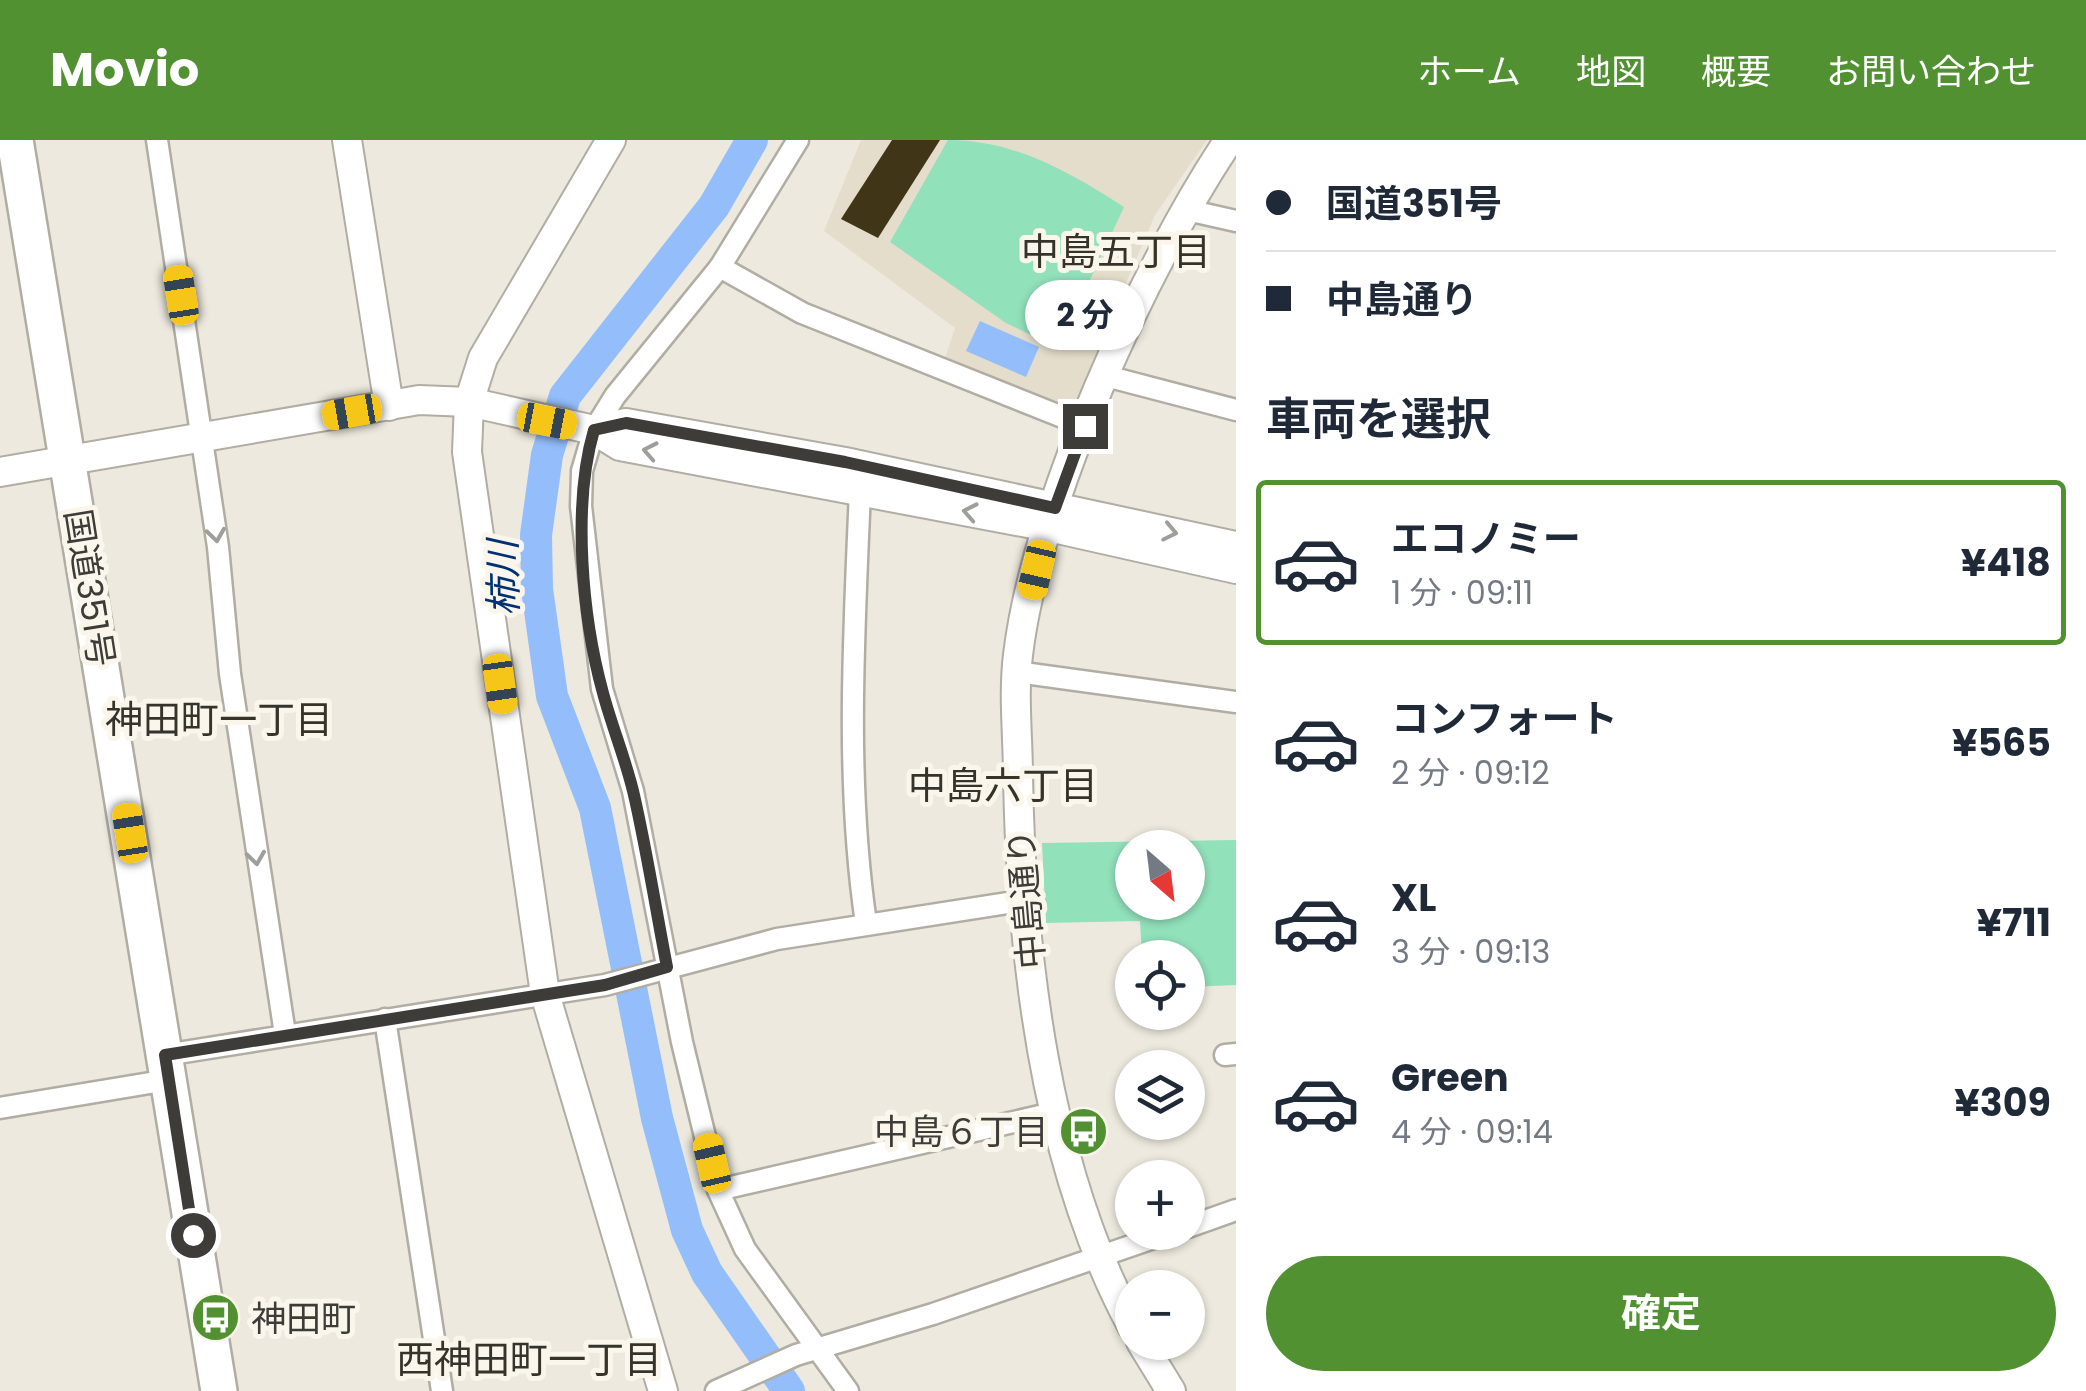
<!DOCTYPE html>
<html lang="ja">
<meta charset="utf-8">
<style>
body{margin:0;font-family:Poppins,"Noto Sans JP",sans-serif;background:#f6f6f7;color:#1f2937;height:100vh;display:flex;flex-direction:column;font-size:38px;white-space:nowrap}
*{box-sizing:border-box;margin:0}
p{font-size:32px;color:#747a83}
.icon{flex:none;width:55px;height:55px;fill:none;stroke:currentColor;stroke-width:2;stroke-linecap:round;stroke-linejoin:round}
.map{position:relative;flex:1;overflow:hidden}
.panel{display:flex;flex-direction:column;background:#fff;width:850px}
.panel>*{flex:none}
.hud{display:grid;align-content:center;height:220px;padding:0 30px;background:#fff}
.needle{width:65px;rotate:152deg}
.controls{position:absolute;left:1115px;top:690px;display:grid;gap:20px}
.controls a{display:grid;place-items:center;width:90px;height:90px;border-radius:50%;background:#fff;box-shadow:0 2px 8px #0004;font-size:50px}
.end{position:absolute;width:45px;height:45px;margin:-22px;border:12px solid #3d3c38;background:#fff;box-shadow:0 0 0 5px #fff}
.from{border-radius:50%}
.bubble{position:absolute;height:70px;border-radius:35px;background:#fff;box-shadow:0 2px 8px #0004;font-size:32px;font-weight:700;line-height:70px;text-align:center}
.car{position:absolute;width:30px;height:60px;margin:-30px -15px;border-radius:12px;box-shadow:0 0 8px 2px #0007;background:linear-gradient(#f5c518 24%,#345 0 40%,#f5c518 0 76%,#345 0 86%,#f5c518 0)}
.hud b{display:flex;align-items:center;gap:35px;height:95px;font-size:38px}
.hud b+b{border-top:2px solid #e0e1e3}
.hud i{width:25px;height:25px;background:#1f2937}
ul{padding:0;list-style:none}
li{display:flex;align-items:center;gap:30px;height:165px;margin:0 20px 15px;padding:0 10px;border:5px solid transparent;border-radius:10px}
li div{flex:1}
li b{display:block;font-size:38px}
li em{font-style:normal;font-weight:700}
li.active{border-color:#529132}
li>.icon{width:90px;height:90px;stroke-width:1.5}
h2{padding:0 30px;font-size:45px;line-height:120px}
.action{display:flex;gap:20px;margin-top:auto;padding:20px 30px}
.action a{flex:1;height:115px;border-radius:60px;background:#529132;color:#fff;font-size:40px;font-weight:700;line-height:115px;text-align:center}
header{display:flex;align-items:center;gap:60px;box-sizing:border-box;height:140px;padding:0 50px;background:#529132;color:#fff}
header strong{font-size:48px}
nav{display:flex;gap:55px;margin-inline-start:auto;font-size:35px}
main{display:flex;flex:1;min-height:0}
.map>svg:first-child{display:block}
.built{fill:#e4ddcb}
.green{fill:#91e1bb;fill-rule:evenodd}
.water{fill:#93befb}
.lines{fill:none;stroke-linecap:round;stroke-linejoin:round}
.river{stroke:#93befb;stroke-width:32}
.building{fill:#403516}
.minor-casing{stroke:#b1ada3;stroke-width:25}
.tertiary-casing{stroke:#b1ada3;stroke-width:32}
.trunk-casing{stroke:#b1ada3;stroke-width:40}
.minor{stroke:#fff;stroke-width:20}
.tertiary{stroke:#fff;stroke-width:28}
.trunk{stroke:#fff;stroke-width:35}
.oneway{stroke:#9e9e9c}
.route{stroke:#3d3c38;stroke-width:12}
.labels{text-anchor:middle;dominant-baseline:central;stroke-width:10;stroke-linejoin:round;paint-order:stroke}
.street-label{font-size:35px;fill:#3d3c38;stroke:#faf6eb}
.poi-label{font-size:35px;fill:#3d3c38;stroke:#faf6eb;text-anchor:end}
.neighbourhood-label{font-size:38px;fill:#36332b;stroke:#faf6eb}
.water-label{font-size:38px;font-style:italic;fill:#003273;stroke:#faf6eb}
</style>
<header>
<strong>Movio</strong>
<nav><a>ホーム</a><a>地図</a><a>概要</a><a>お問い合わせ</a></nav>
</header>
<main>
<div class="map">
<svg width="1236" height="1251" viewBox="0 0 1236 1251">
<rect width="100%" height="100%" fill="#ede9de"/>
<path class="built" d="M861,0h346l-52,75 -82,192 -129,-46 11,-33 -131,-97z"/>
<g class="green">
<path d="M948,0c67,0 121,32 176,67l-56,120 -27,13 -35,-17 -116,-81z"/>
<path d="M1236,700v145l-48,2v-29l-46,-1 -2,-36 -94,2 -4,-80zM1132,708h56v54h-56z"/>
</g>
<path class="water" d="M980,181l59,26 -13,30 -60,-26z"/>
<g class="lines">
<path class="river" d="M752,0l-38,66 -149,190 -18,59 -11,80 1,54 15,107 43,112 62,310 30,112 20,43 82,118"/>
</g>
<path class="building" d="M892,0h48l-62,98 -37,-19z"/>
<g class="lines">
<defs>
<g id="minor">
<path d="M157,0l61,407 12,127 55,360"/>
<path d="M798,0l-78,127 -105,129 -21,34 -12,41 -1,35 21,183 31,102 49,251 36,148 27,59 103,142"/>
<path d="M1187,70l49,11"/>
<path d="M720,127l82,46 283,113"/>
<path d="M1106,236l130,34"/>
<path d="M860,351c-6,142 -15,290 6,432"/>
<path d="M1016,532l220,30"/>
<path d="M385,879l57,372"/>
<path d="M165,915l440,-70 172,-46 243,-38"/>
<path d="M1225,915l11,-1"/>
<path d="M0,968l168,-28"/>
<path d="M718,1050l339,-78"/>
<path d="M1188,1087l48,-17"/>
<path d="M716,1251l80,-36 137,-41 238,-82"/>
</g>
<g id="tertiary">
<path d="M347,0l42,266"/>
<path d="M611,0l-128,218 -14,44 -2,50 78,542 118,397"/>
<path d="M594,290l26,16 429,81 187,42"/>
<path d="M0,332l419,-72 50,2 125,28 32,-7 219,39 391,84"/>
<path d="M1132,1186c-86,-159 -111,-370 -114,-550 0,-39 -5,-81 0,-121 18,-152 126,-388 211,-515"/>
<path d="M1141,1202l30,49"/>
</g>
<path id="trunk" d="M15,0l204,1251"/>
</defs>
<use href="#minor" class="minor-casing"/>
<use href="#tertiary" class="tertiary-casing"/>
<use href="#trunk" class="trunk-casing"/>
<use href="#minor" class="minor"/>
<use href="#tertiary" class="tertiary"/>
<use href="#trunk" class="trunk"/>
</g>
<defs><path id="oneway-chevron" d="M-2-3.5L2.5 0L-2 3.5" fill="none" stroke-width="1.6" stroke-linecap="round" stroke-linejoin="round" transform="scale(2.5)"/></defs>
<g class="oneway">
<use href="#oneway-chevron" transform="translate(650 311) rotate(-169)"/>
<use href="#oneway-chevron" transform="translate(970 372) rotate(-169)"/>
<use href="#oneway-chevron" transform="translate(1170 392) rotate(12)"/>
<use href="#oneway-chevron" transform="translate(216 395) rotate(82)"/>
<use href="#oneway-chevron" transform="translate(256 718) rotate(82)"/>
</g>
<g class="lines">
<path class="route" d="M193,1095l-28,-180 440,-70 62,-18c-11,-57 -20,-115 -33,-172 -8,-35 -22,-68 -31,-102 -21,-76 -31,-188 -9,-263l32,-7 219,39 210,46 30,-82"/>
</g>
<defs>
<symbol id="bus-disc" viewBox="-11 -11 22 22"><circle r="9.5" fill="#529132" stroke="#faf6eb"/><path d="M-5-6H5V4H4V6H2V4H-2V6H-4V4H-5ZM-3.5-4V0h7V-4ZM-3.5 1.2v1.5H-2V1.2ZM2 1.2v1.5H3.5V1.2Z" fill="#fff"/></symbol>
</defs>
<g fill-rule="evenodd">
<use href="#bus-disc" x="1056" y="964" width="55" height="55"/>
<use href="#bus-disc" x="188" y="1150" width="55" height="55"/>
</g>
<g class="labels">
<g class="street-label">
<text transform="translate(90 448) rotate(81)">国道351号</text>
<text transform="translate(1026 759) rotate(-95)">中島通り</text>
</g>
<g class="poi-label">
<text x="1049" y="991">中島６丁目</text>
<text x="251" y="1178" text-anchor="start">神田町</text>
</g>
<g class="neighbourhood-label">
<text x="1116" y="111">中島五丁目</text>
<text x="219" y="579">神田町一丁目</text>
<text x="1003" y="645">中島六丁目</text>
<text x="529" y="1219">西神田町一丁目</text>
</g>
<g class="water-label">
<text transform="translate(503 438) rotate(-91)">柿川</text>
</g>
</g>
</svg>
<div class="controls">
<a><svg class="needle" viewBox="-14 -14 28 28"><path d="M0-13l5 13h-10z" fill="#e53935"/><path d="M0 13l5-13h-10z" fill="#747a83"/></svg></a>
<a><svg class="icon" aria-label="locate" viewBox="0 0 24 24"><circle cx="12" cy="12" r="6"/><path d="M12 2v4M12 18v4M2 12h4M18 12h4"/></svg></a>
<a><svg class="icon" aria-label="layers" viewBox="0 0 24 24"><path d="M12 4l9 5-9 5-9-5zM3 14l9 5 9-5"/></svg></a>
<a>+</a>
<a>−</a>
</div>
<i class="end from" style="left:193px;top:1095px"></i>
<i class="end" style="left:1085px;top:286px"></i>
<div class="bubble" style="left:1025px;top:140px;width:120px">2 分</div>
<i class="car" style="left:181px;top:155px;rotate:351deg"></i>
<i class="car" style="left:352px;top:272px;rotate:260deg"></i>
<i class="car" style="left:547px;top:281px;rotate:101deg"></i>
<i class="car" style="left:1037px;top:430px;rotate:193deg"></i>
<i class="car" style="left:500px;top:544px;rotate:172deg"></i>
<i class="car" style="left:130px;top:693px;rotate:351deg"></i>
<i class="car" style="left:712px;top:1023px;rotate:347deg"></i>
</div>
<section class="panel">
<div class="hud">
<b><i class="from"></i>国道351号</b>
<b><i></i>中島通り</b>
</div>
<h2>車両を選択</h2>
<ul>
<li class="active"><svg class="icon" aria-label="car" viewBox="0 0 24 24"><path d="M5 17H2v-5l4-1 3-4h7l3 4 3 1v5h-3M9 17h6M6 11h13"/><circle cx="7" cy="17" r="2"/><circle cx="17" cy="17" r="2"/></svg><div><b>エコノミー</b><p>1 分 · 09:11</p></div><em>¥418</em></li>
<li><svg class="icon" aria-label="car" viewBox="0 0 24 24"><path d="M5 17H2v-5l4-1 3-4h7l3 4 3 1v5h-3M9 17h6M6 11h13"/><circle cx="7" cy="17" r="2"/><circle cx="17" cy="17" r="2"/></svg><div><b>コンフォート</b><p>2 分 · 09:12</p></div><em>¥565</em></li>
<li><svg class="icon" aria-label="car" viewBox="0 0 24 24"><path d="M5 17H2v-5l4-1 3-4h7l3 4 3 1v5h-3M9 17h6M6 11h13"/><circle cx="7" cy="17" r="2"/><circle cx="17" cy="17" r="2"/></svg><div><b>XL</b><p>3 分 · 09:13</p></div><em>¥711</em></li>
<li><svg class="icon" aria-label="car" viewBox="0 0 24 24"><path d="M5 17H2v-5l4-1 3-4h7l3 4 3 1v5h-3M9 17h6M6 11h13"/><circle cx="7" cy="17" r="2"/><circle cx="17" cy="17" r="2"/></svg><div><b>Green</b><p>4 分 · 09:14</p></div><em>¥309</em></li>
</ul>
<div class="action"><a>確定</a></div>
</section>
</main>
